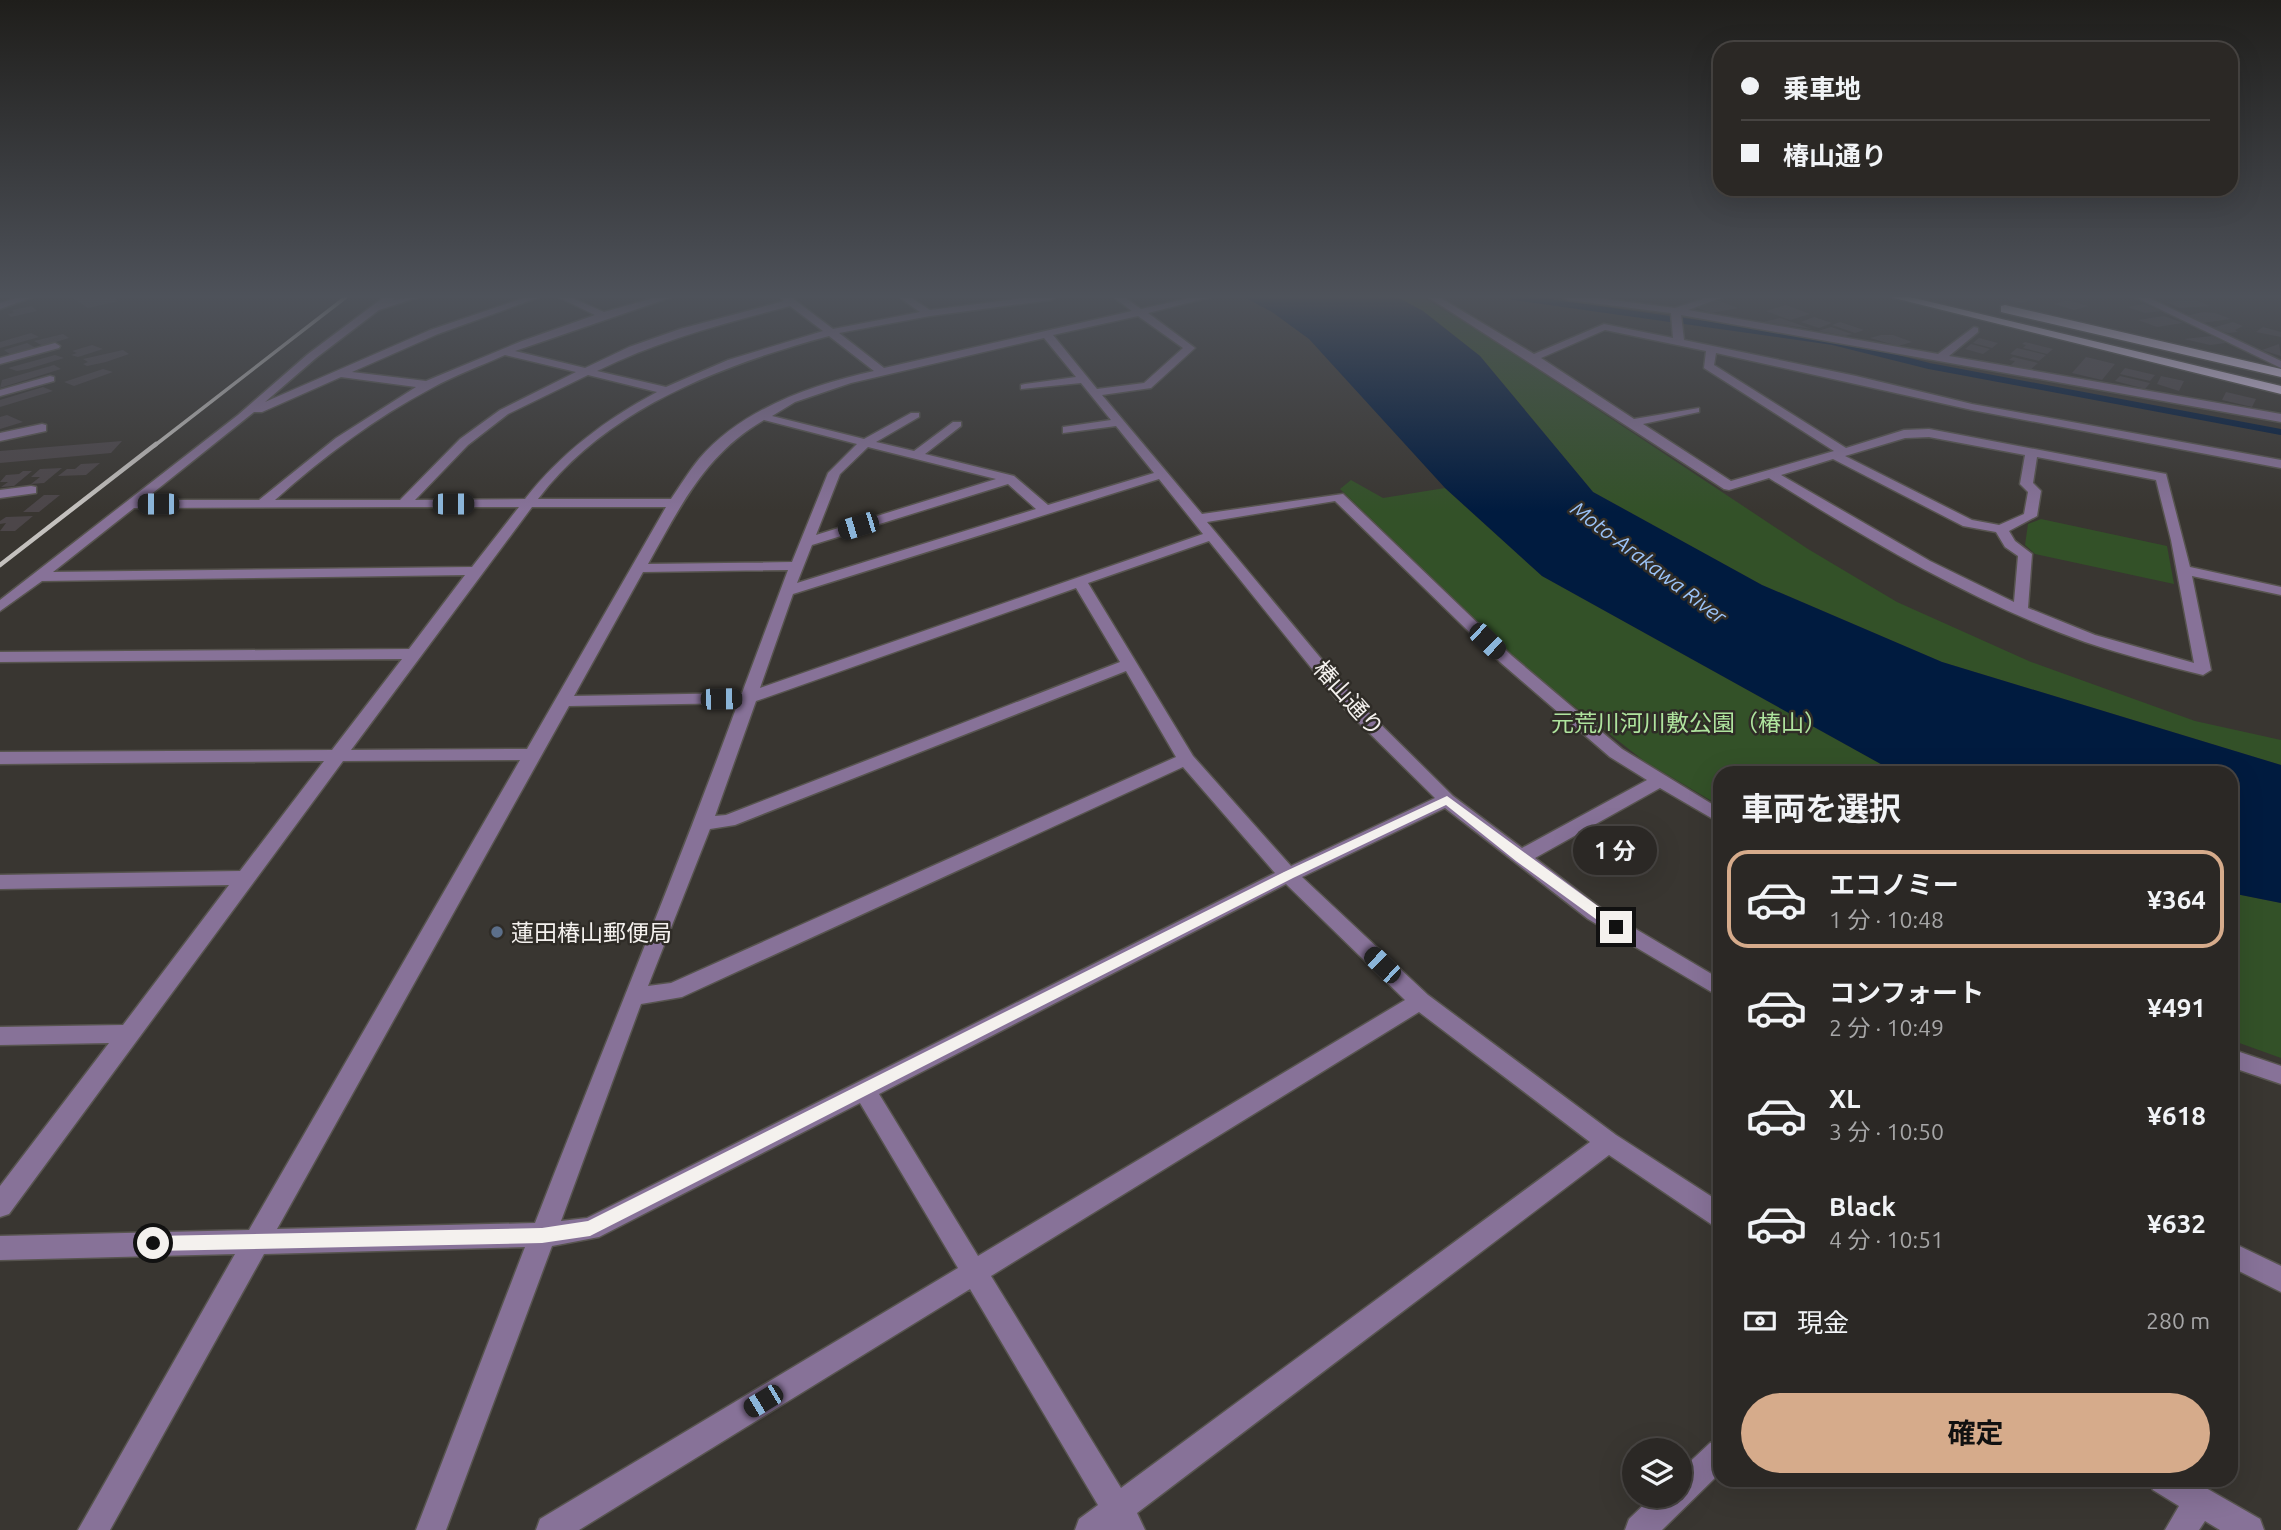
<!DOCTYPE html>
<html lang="ja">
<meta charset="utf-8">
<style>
body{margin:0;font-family:Ubuntu,"Noto Sans JP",sans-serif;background:#33302d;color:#f1f3f6;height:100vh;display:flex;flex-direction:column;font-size:26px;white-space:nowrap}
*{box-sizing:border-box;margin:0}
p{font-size:23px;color:#a6a6a7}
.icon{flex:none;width:38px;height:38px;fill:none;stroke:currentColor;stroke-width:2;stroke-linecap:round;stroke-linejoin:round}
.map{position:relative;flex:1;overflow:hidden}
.details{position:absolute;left:1713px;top:766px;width:525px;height:721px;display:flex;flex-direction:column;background:#2b2825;border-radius:21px;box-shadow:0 7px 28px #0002,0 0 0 2px #474442}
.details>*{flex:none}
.guide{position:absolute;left:1713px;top:42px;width:525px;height:154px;border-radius:21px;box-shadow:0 7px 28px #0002,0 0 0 2px #474442;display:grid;align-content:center;height:154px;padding:0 28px;background:#2b2825}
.buttons{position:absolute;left:1622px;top:1438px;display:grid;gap:14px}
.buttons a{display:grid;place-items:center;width:70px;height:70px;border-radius:50%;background:#2b2825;box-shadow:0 7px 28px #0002,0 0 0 2px #474442;font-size:35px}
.end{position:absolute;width:32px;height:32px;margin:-16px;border:9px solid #f4f1ee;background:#111;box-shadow:0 0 0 4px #111}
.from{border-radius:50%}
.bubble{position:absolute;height:49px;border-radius:24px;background:#2b2825;box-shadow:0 7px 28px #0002,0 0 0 2px #474442;font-size:23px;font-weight:700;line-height:49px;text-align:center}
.car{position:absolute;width:21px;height:42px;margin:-21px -10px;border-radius:9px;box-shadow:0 0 5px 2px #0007;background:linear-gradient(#222 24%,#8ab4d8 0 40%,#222 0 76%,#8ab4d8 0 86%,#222 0)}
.guide b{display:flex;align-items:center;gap:24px;height:66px;font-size:26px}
.guide b+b{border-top:2px solid #474442}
.guide i{width:18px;height:18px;background:#f1f3f6}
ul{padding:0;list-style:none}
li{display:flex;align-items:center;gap:21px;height:98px;margin:0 14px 10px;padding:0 14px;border:4px solid transparent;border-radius:21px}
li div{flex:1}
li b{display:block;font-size:26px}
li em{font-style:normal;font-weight:700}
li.active{border-color:#d6ab8b}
li>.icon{width:63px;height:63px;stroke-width:1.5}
h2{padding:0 28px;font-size:32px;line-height:84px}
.pay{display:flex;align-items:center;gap:18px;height:77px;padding:0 28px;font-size:26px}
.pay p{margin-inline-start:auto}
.button{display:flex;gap:14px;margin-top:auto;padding:14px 28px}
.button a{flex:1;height:80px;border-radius:42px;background:#d6ab8b;color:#111;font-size:28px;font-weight:700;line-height:80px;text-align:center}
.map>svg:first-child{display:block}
.green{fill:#335128}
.water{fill:#001b3f}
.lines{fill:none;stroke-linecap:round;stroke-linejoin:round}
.stream{stroke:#001b3f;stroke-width:6}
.building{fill:#4c4649}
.minor-casing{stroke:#57544f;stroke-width:3}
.highway-casing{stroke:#57544f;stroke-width:3}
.minor{fill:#877298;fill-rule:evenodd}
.highway{fill:#e6d2f7;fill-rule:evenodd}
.rail-far1{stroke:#c4c1be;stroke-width:3.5}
.rail{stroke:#c4c1be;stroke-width:4.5}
.route{fill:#f4f1ee}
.service-dot{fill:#5c6f8a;stroke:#2f2c27;stroke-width:2.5}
.labels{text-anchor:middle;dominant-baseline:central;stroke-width:5;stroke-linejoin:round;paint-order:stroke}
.far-water-label{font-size:21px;font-style:italic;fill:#9bc3f8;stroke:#2f2c27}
.street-label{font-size:23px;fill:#f4f1ee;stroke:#2f2c27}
.park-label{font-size:23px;fill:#afe49e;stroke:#2f2c27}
.poi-label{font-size:23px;fill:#f4f1ee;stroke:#2f2c27;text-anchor:start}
</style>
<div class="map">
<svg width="2281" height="1530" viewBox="0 0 2281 1530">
<rect width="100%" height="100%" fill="#393631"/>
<g class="green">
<path d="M1397,297h25l51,30 335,222 89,53 134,60 164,59 86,19v25l-339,-103 -180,-77 -169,-93 -113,-136 -57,-45z"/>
<path d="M1351,480l32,18 62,-10 97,88 355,197 -177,1v32l-76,-45 -116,-91 -188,-181z"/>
<path d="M2041,519l126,27 7,38 -139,-30 -10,-9 3,-21z"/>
<path d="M2231,893l50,10v155l-50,-18z"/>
</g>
<path class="water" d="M1244,297h153l26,14 57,45 113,136 169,93 180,77 339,103v138l-50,-10v-119l-334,-1 -355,-197 -97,-88 -136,-149 -37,-27z"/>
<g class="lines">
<path class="stream" d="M1513,297l320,45 96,24 352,66"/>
</g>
<g class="building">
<path d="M71,297h42l6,4 -31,7z"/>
<path d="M2001,297h28l6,2 -14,4z"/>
<path d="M1717,300l21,8 -27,5 -16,-6z"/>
<path d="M2067,300l21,6 -14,4 -20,-6z"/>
<path d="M2196,300l14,6 -30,2 -14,-6z"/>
<path d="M2144,304l17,7 -16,2 -18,-6z"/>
<path d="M1786,305l24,9 -20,6 -24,-9z"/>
<path d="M32,306l5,5 -26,6 -3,-3 6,-1 -2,-3z"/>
<path d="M2203,312l12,1 16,6 -29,4 -16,-7z"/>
<path d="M2164,316l19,7 -26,4 -19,-7z"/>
<path d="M1814,317l18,6 -13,5 -18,-6z"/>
<path d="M1780,318l32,11 -49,-7z"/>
<path d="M1840,322l24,8 -9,3 -23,-8z"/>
<path d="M2233,322l10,4 -8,4 3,2 -10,1 -16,-5z"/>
<path d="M1831,327l21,7 -7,2 -27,-5z"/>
<path d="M2263,327l18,5v5l-25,-5z"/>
<path d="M31,333l8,4 -39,11v-6z"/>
<path d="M63,334l6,4 -26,8 -9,-5z"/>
<path d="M1881,335h12l19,7 -14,4 -28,-8z"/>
<path d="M2212,336l14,7 -16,2 -26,-6z"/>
<path d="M1979,338l19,5 -6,5 -19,-5z"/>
<path d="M2025,342l28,7 -6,5 -24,-6 3,-3 -4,-1z"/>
<path d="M27,343l9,5 -25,7 -7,-5z"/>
<path d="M1971,344l19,5 -7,5 -18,-5z"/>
<path d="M2279,344l2,12 -19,-6z"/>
<path d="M92,345l11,4 -25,8 -7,-2 6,-2 -5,-2z"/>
<path d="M2017,348l29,7 -7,6 -29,-7z"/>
<path d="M123,350l6,4 -23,8 -19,4 -4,-2 5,-2 -5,-3z"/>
<path d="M55,355l9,3 -36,11 -11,2 -9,-3z"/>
<path d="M2013,357l25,6 -8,7 -19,-5 4,-4 -6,-1z"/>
<path d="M2086,357l29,7 -13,16 -30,-7z"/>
<path d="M54,365l7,4 -61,19 2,-8z"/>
<path d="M2125,368l30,7 -5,6 -30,-7z"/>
<path d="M103,369l10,3 -39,14 -10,-4z"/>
<path d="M2120,376l30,7 -5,6 -30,-8z"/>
<path d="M2161,376l23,5 -5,10 -22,-7z"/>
<path d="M43,387l10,4 -53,16v-7z"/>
<path d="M2226,392l30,7 -4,8 -30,-7z"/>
<path d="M7,415l16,7 -23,7v-12z"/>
<path d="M122,441l-11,12 -111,10v-12z"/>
<path d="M100,463l-14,12 -28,1 9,-7h8l6,-5z"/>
<path d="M62,468l-18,15 -13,1 9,-7h-9l9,-8z"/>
<path d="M23,471h9l-18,15 -13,1 7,-5h-8l6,-7 13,-1z"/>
<path d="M44,495h16l-21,17h-16z"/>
<path d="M33,516l-18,15h-15l6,-8 -6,1v-3l6,-4z"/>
</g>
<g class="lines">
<defs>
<g id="minor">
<path d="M19,297h14l-33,12v-6z"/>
<path d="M384,297h11l-3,3 27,-3 -40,13 -63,48 -51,44 165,-72 96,-33h14l-102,37 -86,38 74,9 96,-40 73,-26 -37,-18h12l34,15 53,-15h15l-157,54 70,17 44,-21 51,-18 104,-28 -4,-4h11l42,32 87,-17 -21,-15h11l20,13 102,-13h24l-5,3 -121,16 -91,17 45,35 248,-57 -19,-14h11l17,12 53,-12h17l-63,16 47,35 -44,40 -49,7 100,119 141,-20 169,162 110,93 98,60v14l-60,-35 -125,70 67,51 118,70v18l-132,-78 -143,-111 -143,69 126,118 188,140 104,67v25l-9,-3 -102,-69 -472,358 8,17h-70l4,-11 19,-14 -128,-216 -391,241h-43l4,-11 418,-251 -98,-165 -261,134 -47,9 -106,284h-30l109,-283 -261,7 -154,276h-32l157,-276 -235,6v-24l249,-6 271,-470 -177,1 -334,453 -9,3v-31l109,-143 -109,2v-18l123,-2 106,-140 -229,4v-14l240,-4 84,-110 -324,3v-12l332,-2 70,-91 -402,3v-10l409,-3 56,-74 -423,6 -42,30v-11l238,-185 70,-61zM790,306l33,25 -95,29 -62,27 -69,-16c62,-31 126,-47 193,-65zM1138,316l45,32 -39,35 -47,6 -44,-54zM829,336l45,35c-63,14 -132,38 -175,88 -10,12 -19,27 -28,40h-133c69,-91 184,-134 291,-163zM1044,338l32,39 -51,7 -4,1v4l60,-6 30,37 -48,7v6l53,-7 38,47 -106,32 -34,-29 -89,-22 36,-28v-4h-8l-39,29 -38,-9 43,-25v-4h-8l-47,26 -92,-23 23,-14 56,-19zM505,355l71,17 -76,38 -40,29 -60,61h-125c48,-43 100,-82 157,-112 23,-13 49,-22 73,-33zM588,375l69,17c-51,27 -96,61 -132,107l-110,1 53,-55 40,-31zM341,377l75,10 -80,51 -77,62h-115l110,-88h8zM764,420l93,24 -29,29 -36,89 -144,2c32,-57 57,-110 116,-144zM868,447l128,32 -180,56 24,-61zM1159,479l44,55 -443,154 33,-94zM1008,484l28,25 -239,74 15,-38zM1335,501l165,161 110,95 37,23 -125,68 -69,-52 -99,-98 -147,-176zM397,507h122l-47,60 -419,5 81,-64zM532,507h134l-139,242 -176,1zM1209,541l133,165 93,92 -144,68 -98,-110 -105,-173zM788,570l-46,123 -168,3 69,-124zM1076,588l44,74 -394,153 -11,1 41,-115zM1126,671l50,86 -505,226 -23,3 62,-157 25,-4zM738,703c-64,175 -136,347 -203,520l-258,6 292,-523zM1183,767l92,106 -688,345 -26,3 80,-217 41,-7zM1286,884l119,116 -427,256 -99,-162zM1419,1012l171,130 -469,346 -130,-212z"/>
<path d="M1428,297h11l95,57 70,-30 69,14 -2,-25 -103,-13 -5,-3h26l86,11 34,-11h14l-35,13 250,44 36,-27 4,1v4l-29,24 332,58v8l-600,-107 3,25 172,36 116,28 309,56v8l-309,-58 -256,-57 -2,12 132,83 58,-18 25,-1 237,45 24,93 91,20v8l-89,-19 19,94 -8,5c-40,-10 -79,-20 -118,-33 -112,-40 -215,-101 -316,-164l-40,12 -5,-1zM1605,330l101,21 -2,17 130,83 -103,30 -88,-57 56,-12v-4l-65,11 -93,-61zM1929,437l96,18 -5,29 8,8 -4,22 -25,11 -27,-5 -127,-64 60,-18zM2037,457l119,23 15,60 23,123 -99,-28 -67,-27 4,-54 -17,-13 -6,-10 28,-15 4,-25 -8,-8zM1833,459l130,67 33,6 9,15 13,9 -4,46 -84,-41 -149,-86z"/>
<path d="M2135,297h12l134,64v7z"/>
<path d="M55,343l5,3 -1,2 -59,16v-6z"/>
<path d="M50,376l4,1v4l-54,15v-6z"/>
<path d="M42,424l4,1v6l-46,10v-8z"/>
<path d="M31,486l5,1v6l-36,5v-8z"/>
<path d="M2231,1049l50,17v18l-50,-17z"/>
<path d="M2231,1242l50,24v26l-50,-25z"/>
<path d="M1720,1439v34l-58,57h-37l4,-11 24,-23h27v-25l30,-28z"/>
<path d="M2148,1480h44l68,39 4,11h-44l-15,-9 -6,9h-34l14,-24 -26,-16z"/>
</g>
<g id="highway">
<path d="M1890,297h20l371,89v8z"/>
<path d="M2005,305l276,64v8l-280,-65v-6z"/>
</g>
</defs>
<use href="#minor" class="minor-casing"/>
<use href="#highway" class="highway-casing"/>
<use href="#minor" class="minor"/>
<use href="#highway" class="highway"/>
<path class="rail-far1" d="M154,446l192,-149"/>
<path class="rail" d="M0,565l156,-121"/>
</g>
<linearGradient id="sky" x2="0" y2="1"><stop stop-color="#1f1e1b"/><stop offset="0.58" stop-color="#4e525a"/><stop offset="1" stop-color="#4e525a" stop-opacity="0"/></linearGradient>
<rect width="2281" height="511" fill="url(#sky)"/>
<path class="route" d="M1447,796l174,127v7h-10l-95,-69 -70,-56 -153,73 -703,358 -48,7 -389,8 -6,-2 -2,-6 2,-5 6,-2 389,-8 46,-7 696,-349z"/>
<circle class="service-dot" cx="497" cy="932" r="7"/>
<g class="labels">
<g class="far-water-label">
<text transform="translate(1649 562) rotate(37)">Moto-Arakawa River</text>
</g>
<g class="street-label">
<text transform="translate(1349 698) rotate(48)">椿山通り</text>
</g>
<g class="park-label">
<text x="1689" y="722">元荒川河川敷公園（椿山）</text>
</g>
<g class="poi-label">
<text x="511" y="932">蓮田椿山郵便局</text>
</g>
</g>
</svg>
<div class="buttons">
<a><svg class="icon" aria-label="layers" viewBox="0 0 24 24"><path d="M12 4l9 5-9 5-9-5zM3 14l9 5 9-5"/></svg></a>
</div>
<i class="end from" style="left:153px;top:1243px"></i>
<i class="end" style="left:1616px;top:927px"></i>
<div class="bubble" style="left:1573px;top:826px;width:84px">1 分</div>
<i class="car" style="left:158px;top:504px;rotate:270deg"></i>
<i class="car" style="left:453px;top:504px;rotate:90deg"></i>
<i class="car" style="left:858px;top:526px;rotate:253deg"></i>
<i class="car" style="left:1487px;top:641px;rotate:134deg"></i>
<i class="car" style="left:721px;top:699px;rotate:89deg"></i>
<i class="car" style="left:1382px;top:965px;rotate:314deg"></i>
<i class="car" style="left:763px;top:1401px;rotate:239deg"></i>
<div class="guide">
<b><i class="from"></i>乗車地</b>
<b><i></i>椿山通り</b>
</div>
<section class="details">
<h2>車両を選択</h2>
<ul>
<li class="active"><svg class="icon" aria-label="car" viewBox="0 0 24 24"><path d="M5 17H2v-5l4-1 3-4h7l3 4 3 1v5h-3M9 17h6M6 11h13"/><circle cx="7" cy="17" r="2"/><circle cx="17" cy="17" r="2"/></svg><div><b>エコノミー</b><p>1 分 · 10:48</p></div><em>¥364</em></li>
<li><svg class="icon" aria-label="car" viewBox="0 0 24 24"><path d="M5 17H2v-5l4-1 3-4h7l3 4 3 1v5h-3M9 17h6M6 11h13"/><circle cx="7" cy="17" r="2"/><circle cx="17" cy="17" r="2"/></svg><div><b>コンフォート</b><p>2 分 · 10:49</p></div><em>¥491</em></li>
<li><svg class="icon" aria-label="car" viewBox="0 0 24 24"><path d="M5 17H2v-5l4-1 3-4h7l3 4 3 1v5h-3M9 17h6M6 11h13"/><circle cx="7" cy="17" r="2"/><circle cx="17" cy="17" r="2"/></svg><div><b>XL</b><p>3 分 · 10:50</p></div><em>¥618</em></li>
<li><svg class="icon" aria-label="car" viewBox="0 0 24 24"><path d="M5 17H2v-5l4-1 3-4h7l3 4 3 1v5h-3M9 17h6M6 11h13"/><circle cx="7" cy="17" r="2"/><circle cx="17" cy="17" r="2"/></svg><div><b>Black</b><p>4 分 · 10:51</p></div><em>¥632</em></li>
</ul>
<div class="pay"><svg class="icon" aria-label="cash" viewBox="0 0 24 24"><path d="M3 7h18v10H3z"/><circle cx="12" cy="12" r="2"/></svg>現金<p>280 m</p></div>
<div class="button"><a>確定</a></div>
</section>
</div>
